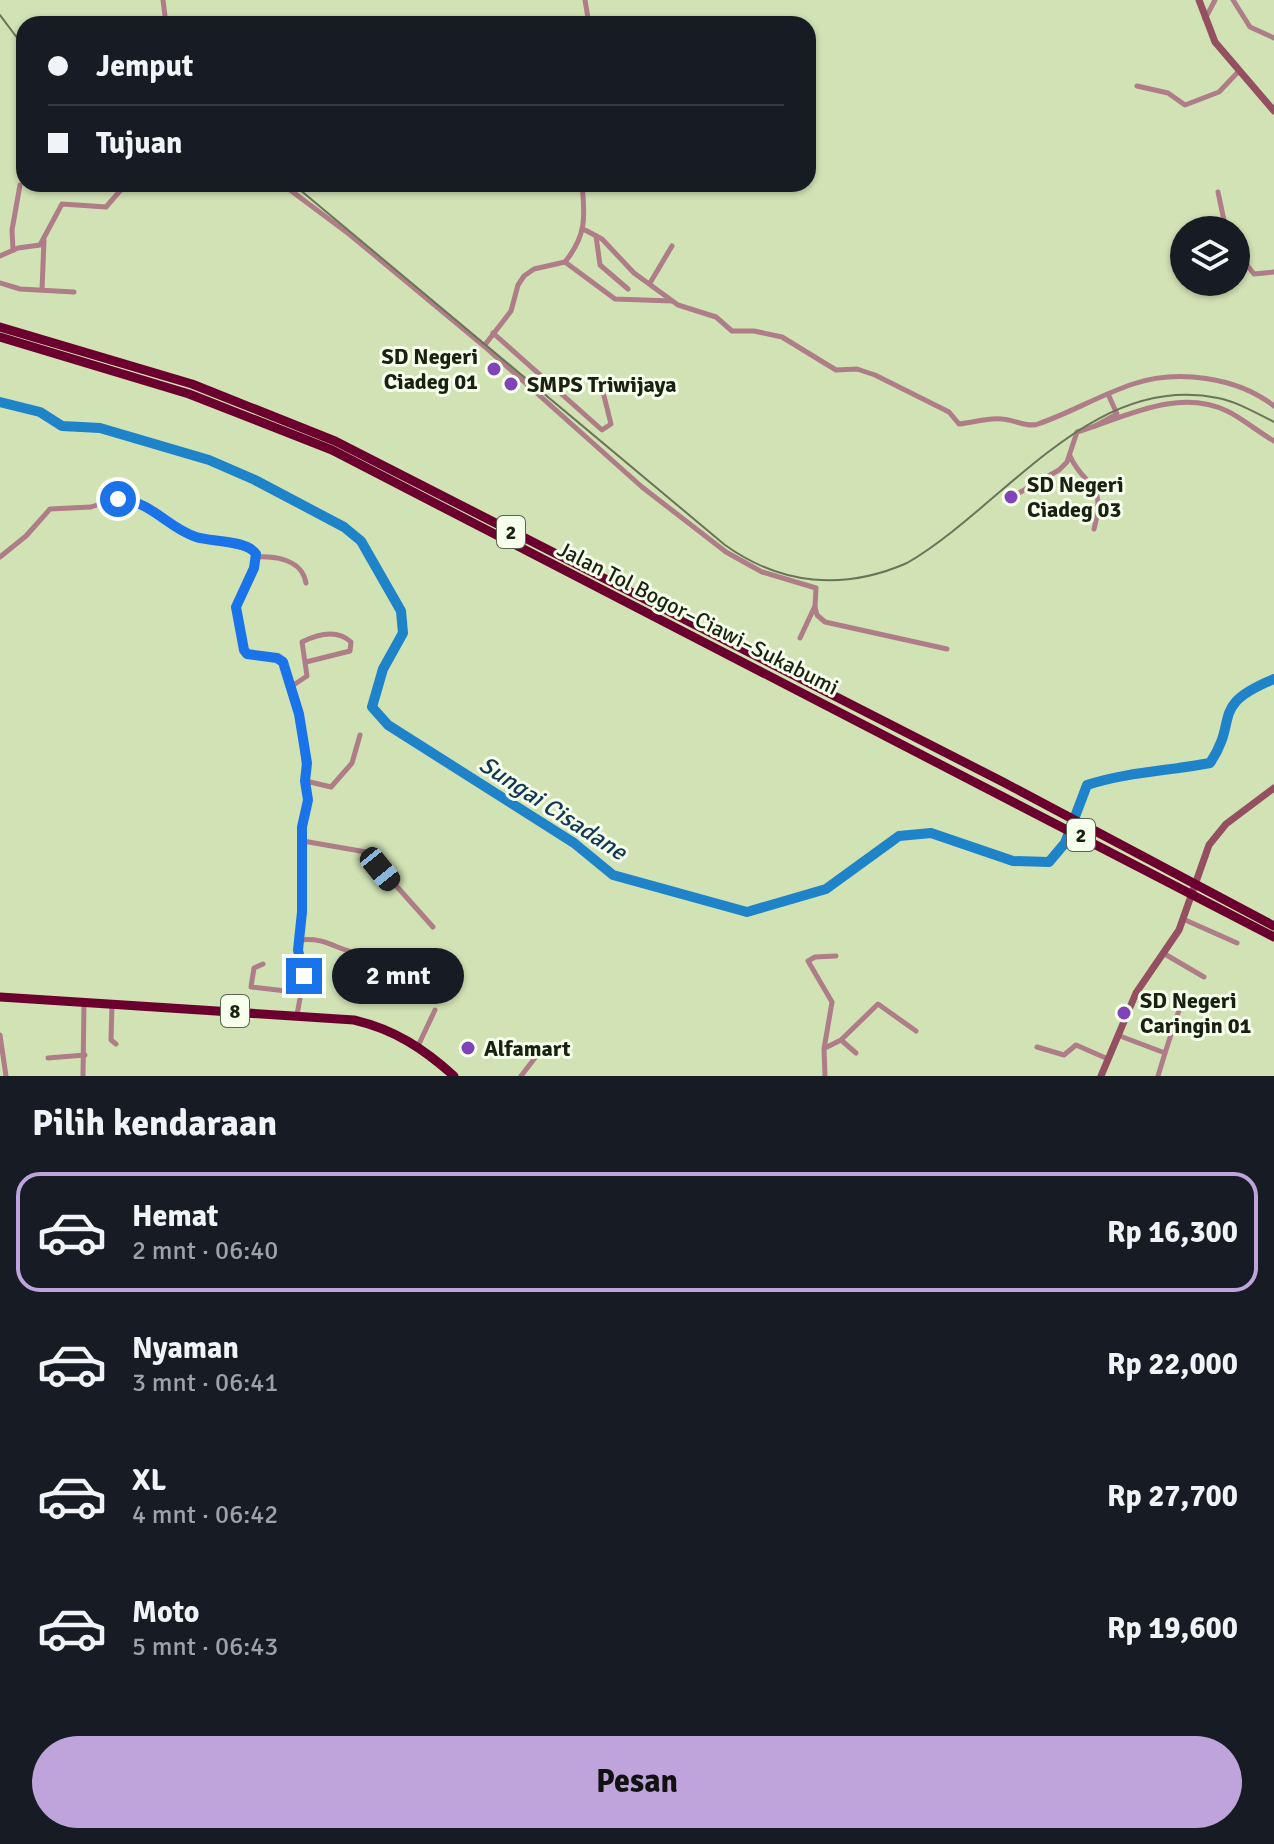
<!DOCTYPE html>
<html lang="id">
<meta charset="utf-8">
<style>
body{margin:0;font-family:Signika,sans-serif;background:#242831;color:#f1f3f6;height:100vh;display:flex;flex-direction:column;font-size:30px;white-space:nowrap}
*{box-sizing:border-box;margin:0}
p{font-size:26px;color:#9ea1a6}
.icon{flex:none;width:44px;height:44px;fill:none;stroke:currentColor;stroke-width:2;stroke-linecap:round;stroke-linejoin:round}
.map{position:relative;height:1076px;overflow:hidden}
.sheet{display:flex;flex-direction:column;background:#171b24;flex:1}
.sheet>*{flex:none}
.top-card{position:absolute;left:16px;top:16px;width:800px;height:176px;border-radius:24px;box-shadow:0 2px 6px #0004;display:grid;align-content:center;height:176px;padding:0 32px;background:#171b24}
.fabs{position:absolute;left:1170px;top:216px;display:grid;gap:16px}
.fabs a{display:grid;place-items:center;width:80px;height:80px;border-radius:50%;background:#171b24;box-shadow:0 2px 6px #0004;font-size:40px}
.end{position:absolute;width:36px;height:36px;margin:-18px;border:10px solid #1a73e8;background:#fff;box-shadow:0 0 0 4px #fff}
.from{border-radius:50%}
.bubble{position:absolute;height:56px;border-radius:28px;background:#171b24;box-shadow:0 2px 6px #0004;font-size:26px;font-weight:700;line-height:56px;text-align:center}
.car{position:absolute;width:24px;height:48px;margin:-24px -12px;border-radius:10px;box-shadow:0 0 6px 2px #0007;background:linear-gradient(#222 24%,#8ab4d8 0 40%,#222 0 76%,#8ab4d8 0 86%,#222 0)}
.top-card b{display:flex;align-items:center;gap:28px;height:76px;font-size:30px}
.top-card b+b{border-top:2px solid #363941}
.top-card i{width:20px;height:20px;background:#f1f3f6}
ul{padding:0;list-style:none}
li{display:flex;align-items:center;gap:24px;height:120px;margin:0 16px 12px;padding:0 16px;border:4px solid transparent;border-radius:24px}
li div{flex:1}
li b{display:block;font-size:30px}
li em{font-style:normal;font-weight:700}
li.current{border-color:#bea4da}
li>.icon{width:72px;height:72px;stroke-width:1.5}
h2{padding:0 32px;font-size:36px;line-height:96px}
.primary-button{display:flex;gap:16px;margin-top:auto;padding:16px 32px}
.primary-button a{flex:1;height:92px;border-radius:48px;background:#bea4da;color:#111;font-size:32px;font-weight:700;line-height:92px;text-align:center}
.map>svg:first-child{display:block}
.lines{fill:none;stroke-linecap:round;stroke-linejoin:round}
.river{stroke:#1e83c8;stroke-width:10}
.street{stroke:#ae7d87;stroke-width:5}
.secondary{stroke:#944f60;stroke-width:7}
.highway{stroke:#6b002e;stroke-width:9}
.rail{stroke:#6a7558;stroke-width:2}
.route{stroke:#1a73e8;stroke-width:10}
.poi-dot{fill:#8043b8;stroke:#f7ffed;stroke-width:3}
.labels{text-anchor:middle;dominant-baseline:central;stroke-width:6;stroke-linejoin:round;paint-order:stroke}
.shield{fill:#f7ffed;stroke:#5d6453;stroke-width:2}
.shield-label{font-size:20px;font-weight:bold;fill:#1b2111}
.poi-label{font-size:22px;font-weight:bold;fill:#1b2111;stroke:#f7ffed;text-anchor:start}
.street-label{font-size:22px;fill:#1b2111;stroke:#f7ffed}
.water-label{font-size:24px;font-style:italic;fill:#113754;stroke:#f7ffed}
</style>
<div class="map">
<svg width="1274" height="1076" viewBox="0 0 1274 1076">
<rect width="100%" height="100%" fill="#d1e2b5"/>
<g class="lines">
<path class="river" d="M0,402l40,10 22,14 38,2 109,32 46,20 89,47 17,14 40,70 2,22 -20,36 -11,38 16,18 186,118 39,32 134,37 79,-23 73,-53 32,-3 82,28 36,1 16,-19 22,-58c40,-13 81,-14 123,-22 30,-44 -2,-57 64,-84"/>
<g class="street">
<path d="M163,0l3,24"/>
<path d="M585,0l4,24"/>
<path d="M1233,0l17,27 24,11"/>
<path d="M1205,19l10,-19"/>
<path d="M1137,86l31,7 17,12 34,-13 20,-21"/>
<path d="M282,184l67,50 135,112 27,-35 7,-26 6,-9 10,-7 31,-7c22,-27 20,-46 17,-78"/>
<path d="M1218,192l8,38"/>
<path d="M585,230l17,9 32,34 44,32 38,12 16,14h22l28,6 54,33 21,-1 18,6 74,37 10,12c15,-1 28,-7 43,-5 10,0 26,9 36,5 32,-11 62,-29 95,-40 44,-15 104,-7 141,22"/>
<path d="M596,236l4,29 28,24"/>
<path d="M13,250l-1,-20 8,-45"/>
<path d="M1236,251l18,23 20,-2"/>
<path d="M0,256l18,-8 22,-3 22,-41 44,3 20,-23"/>
<path d="M565,262l50,37 57,2"/>
<path d="M0,283l20,6 54,3"/>
<path d="M650,283l22,-37"/>
<path d="M42,290l2,-50"/>
<path d="M493,333l109,97 9,-6 -9,-36"/>
<path d="M484,346l158,141 84,65 36,20 54,16 -1,18 -15,32"/>
<path d="M1095,426l22,-12 -9,-20"/>
<path d="M1070,456c15,34 37,22 24,73"/>
<path d="M1012,497l47,-27 8,-8 10,-30c46,-14 101,-45 150,-21 15,7 31,21 47,30"/>
<path d="M0,557l26,-21 24,-27 41,-2 21,-7h17l26,10 30,23 70,18 -1,17 -17,36 7,46c10,12 28,2 39,12l16,52 9,86 -6,27v85l-4,38 6,26 -7,39"/>
<path d="M256,557c21,-1 46,3 50,26"/>
<path d="M815,607l2,8 8,7 122,27"/>
<path d="M292,686l15,-10 -5,-34c16,-8 35,-13 49,0l-1,9 -44,11"/>
<path d="M306,781l25,6 21,-24 8,-28"/>
<path d="M303,841l63,11 67,75"/>
<path d="M1183,919l54,24"/>
<path d="M299,940c30,-3 35,10 63,14"/>
<path d="M1163,953l41,24"/>
<path d="M263,964l-9,4 -3,19 35,4 13,5"/>
<path d="M112,1005l-1,35 5,4"/>
<path d="M1176,1021l15,5"/>
<path d="M0,1035l6,41"/>
<path d="M1120,1036l45,17 -7,23"/>
<path d="M841,1040l15,13"/>
<path d="M418,1046l17,-36"/>
<path d="M1037,1047l27,8 12,-10 32,14"/>
<path d="M825,1048l16,-8 37,-36 38,27"/>
<path d="M1165,1053l17,-52"/>
<path d="M48,1058l37,-3"/>
<path d="M83,1076l1,-73"/>
<path d="M521,1076l17,-22"/>
<path d="M825,1076l-1,-27 8,-47 -24,-41 7,-4 21,-1"/>
</g>
<g class="secondary">
<path d="M1199,0l16,42 59,69"/>
<path d="M1101,1076l35,-83 43,-63 30,-85 17,-21 48,-36"/>
</g>
<g class="highway">
<path d="M0,327l192,57 143,57 668,341 271,144"/>
<path d="M0,337l189,57 143,56 942,487"/>
<path d="M0,997l354,23c40,9 70,29 100,56"/>
</g>
<g class="rail">
<path d="M0,15l24,32"/>
<path d="M293,184l432,361c56,40 118,46 182,18 98,-57 184,-191 311,-165 20,4 38,15 56,24"/>
</g>
</g>
<g class="lines">
<path class="route" d="M118,499c34,2 48,28 78,38 16,5 51,3 60,17l-2,14 -18,39 8,43 3,4 30,4 6,4 16,52 8,49 -2,18 3,19 -6,27v85l-4,38 6,26"/>
</g>
<g class="poi-dot">
<circle cx="494" cy="369" r="8"/>
<circle cx="511" cy="384" r="8"/>
<circle cx="1011" cy="497" r="8"/>
<circle cx="1124" cy="1013" r="8"/>
<circle cx="468" cy="1048" r="8"/>
</g>
<g class="labels">
<g class="shield">
<rect x="497" y="516" width="28" height="32" rx="6"/>
<rect x="1067" y="819" width="28" height="32" rx="6"/>
<rect x="221" y="995" width="28" height="32" rx="6"/>
</g>
<g class="shield-label">
<text x="511" y="532">2</text>
<text x="1081" y="835">2</text>
<text x="235" y="1011">8</text>
</g>
<g class="poi-label">
<text x="478" y="356" text-anchor="end">SD Negeri<tspan x="478" dy="25">Ciadeg 01</tspan></text>
<text x="527" y="384">SMPS Triwijaya</text>
<text x="1027" y="484">SD Negeri<tspan x="1027" dy="25">Ciadeg 03</tspan></text>
<text x="1140" y="1000">SD Negeri<tspan x="1140" dy="25">Caringin 01</tspan></text>
<text x="484" y="1048">Alfamart</text>
</g>
<g class="street-label">
<text transform="translate(698 618) rotate(27)">Jalan Tol Bogor–Ciawi–Sukabumi</text>
</g>
<g class="water-label">
<text transform="translate(553 808) rotate(33)">Sungai Cisadane</text>
</g>
</g>
</svg>
<div class="fabs">
<a><svg class="icon" aria-label="layers" viewBox="0 0 24 24"><path d="M12 4l9 5-9 5-9-5zM3 14l9 5 9-5"/></svg></a>
</div>
<i class="end from" style="left:118px;top:499px"></i>
<i class="end" style="left:304px;top:976px"></i>
<div class="bubble" style="left:332px;top:948px;width:132px">2 mnt</div>
<i class="car" style="left:380px;top:869px;rotate:141deg"></i>
<div class="top-card">
<b><i class="from"></i>Jemput</b>
<b><i></i>Tujuan</b>
</div>
</div>
<section class="sheet">
<h2>Pilih kendaraan</h2>
<ul>
<li class="current"><svg class="icon" aria-label="car" viewBox="0 0 24 24"><path d="M5 17H2v-5l4-1 3-4h7l3 4 3 1v5h-3M9 17h6M6 11h13"/><circle cx="7" cy="17" r="2"/><circle cx="17" cy="17" r="2"/></svg><div><b>Hemat</b><p>2 mnt · 06:40</p></div><em>Rp 16,300</em></li>
<li><svg class="icon" aria-label="car" viewBox="0 0 24 24"><path d="M5 17H2v-5l4-1 3-4h7l3 4 3 1v5h-3M9 17h6M6 11h13"/><circle cx="7" cy="17" r="2"/><circle cx="17" cy="17" r="2"/></svg><div><b>Nyaman</b><p>3 mnt · 06:41</p></div><em>Rp 22,000</em></li>
<li><svg class="icon" aria-label="car" viewBox="0 0 24 24"><path d="M5 17H2v-5l4-1 3-4h7l3 4 3 1v5h-3M9 17h6M6 11h13"/><circle cx="7" cy="17" r="2"/><circle cx="17" cy="17" r="2"/></svg><div><b>XL</b><p>4 mnt · 06:42</p></div><em>Rp 27,700</em></li>
<li><svg class="icon" aria-label="car" viewBox="0 0 24 24"><path d="M5 17H2v-5l4-1 3-4h7l3 4 3 1v5h-3M9 17h6M6 11h13"/><circle cx="7" cy="17" r="2"/><circle cx="17" cy="17" r="2"/></svg><div><b>Moto</b><p>5 mnt · 06:43</p></div><em>Rp 19,600</em></li>
</ul>
<div class="primary-button"><a>Pesan</a></div>
</section>
